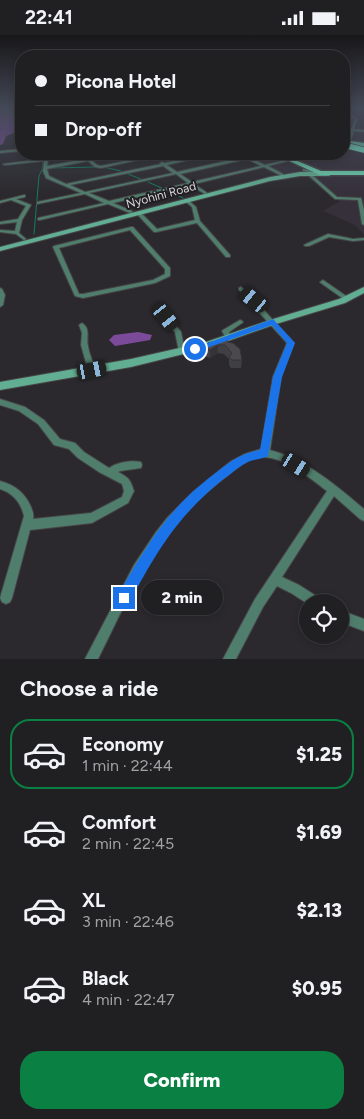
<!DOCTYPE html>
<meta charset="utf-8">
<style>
body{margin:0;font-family:Figtree,sans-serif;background:#2d2c2f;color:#f1f3f6;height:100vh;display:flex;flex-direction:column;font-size:19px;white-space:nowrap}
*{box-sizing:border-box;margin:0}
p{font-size:16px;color:#a2a2a5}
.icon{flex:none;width:28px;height:28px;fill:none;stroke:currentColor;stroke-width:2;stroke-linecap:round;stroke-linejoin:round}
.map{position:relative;height:624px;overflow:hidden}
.sheet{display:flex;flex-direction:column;background:#201f22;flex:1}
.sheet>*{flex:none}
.hud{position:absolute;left:15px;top:15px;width:335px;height:110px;border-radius:20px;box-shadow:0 2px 8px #0003,0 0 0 1px #3d3d40;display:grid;align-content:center;height:110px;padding:0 20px;background:#201f22}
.buttons{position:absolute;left:299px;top:559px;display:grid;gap:10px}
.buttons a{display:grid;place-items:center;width:50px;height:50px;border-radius:50%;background:#201f22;box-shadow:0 2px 8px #0003,0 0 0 1px #3d3d40;font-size:25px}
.end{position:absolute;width:22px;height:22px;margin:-11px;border:6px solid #1a73e8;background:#fff;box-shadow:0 0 0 2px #fff}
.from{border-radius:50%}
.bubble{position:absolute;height:35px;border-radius:18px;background:#201f22;box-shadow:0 2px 8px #0003,0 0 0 1px #3d3d40;font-size:16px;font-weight:800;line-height:35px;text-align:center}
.car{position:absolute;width:15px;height:30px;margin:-15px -8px;border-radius:6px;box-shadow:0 0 4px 1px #0007;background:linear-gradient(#222 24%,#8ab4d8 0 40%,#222 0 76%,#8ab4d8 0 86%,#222 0)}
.hud b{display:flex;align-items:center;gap:18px;height:48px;font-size:19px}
.hud b+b{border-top:1px solid #3d3d40}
.hud i{width:12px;height:12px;background:#f1f3f6}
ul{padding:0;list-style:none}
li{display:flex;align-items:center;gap:15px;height:70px;margin:0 10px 8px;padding:0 10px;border:2px solid transparent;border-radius:20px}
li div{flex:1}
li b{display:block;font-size:19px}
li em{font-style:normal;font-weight:800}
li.on{border-color:#0b8043}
li>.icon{width:45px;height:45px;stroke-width:1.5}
h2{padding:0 20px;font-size:22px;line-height:60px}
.primary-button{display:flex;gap:10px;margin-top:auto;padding:10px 20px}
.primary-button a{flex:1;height:58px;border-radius:20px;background:#0b8043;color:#fff;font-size:20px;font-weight:800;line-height:58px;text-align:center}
.status{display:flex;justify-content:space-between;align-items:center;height:35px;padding:0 25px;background:#201f22;direction:ltr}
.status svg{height:14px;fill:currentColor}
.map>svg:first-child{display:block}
.built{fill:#35303a}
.forest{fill:#7b4b99}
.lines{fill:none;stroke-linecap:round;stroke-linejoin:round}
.stream{stroke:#0f7f61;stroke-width:1}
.street-casing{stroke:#474548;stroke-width:2}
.secondary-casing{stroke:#474548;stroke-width:2}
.primary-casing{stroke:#474548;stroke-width:3}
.street{fill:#507e6d;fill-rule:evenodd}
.secondary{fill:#61ae92;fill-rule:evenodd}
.primary{fill:#6cd3af;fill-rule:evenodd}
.highway-bridge-casing{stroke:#474548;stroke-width:7;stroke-linecap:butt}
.highway-bridge{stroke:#76f4ca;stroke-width:5.5}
.wall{fill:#403f42}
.shaded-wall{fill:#343336}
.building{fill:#4b494d;stroke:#343336}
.route{fill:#1a73e8}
.labels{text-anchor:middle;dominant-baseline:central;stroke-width:4;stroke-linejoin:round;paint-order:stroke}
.far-street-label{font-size:12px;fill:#d7d5d8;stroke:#221f23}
</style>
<div class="status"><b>22:41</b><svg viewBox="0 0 49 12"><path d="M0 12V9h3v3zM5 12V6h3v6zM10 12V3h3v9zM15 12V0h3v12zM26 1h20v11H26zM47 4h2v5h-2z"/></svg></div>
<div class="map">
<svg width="364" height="624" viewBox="0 0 364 624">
<rect width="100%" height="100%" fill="#2b292d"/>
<path class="built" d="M344,75l12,5 6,9 -5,6 7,1v104l-9,-10 -32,-14 17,-10 -31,-25 -22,1 -49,-23h106z"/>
<g class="forest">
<path d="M8,73h13c0,15 2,23 -15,28l-3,8 -3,1v-34z"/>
<path d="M138,297l14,3 -2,5 -35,6 -6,-6 5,-5z"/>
</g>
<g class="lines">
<g class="stream">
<path d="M104,132l17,4"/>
<path d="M49,133l50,-1"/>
<path d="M128,139l15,6"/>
<path d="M148,147l16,7"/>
<path d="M169,156l14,7"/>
<path d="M34,199l5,-58 4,-8v-14"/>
</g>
<defs>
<g id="street">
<path d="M344,75l13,9 -3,10 10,1v2l-10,-1 -4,12 -2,1 -2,-1 9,-24 -11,-7z"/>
<path d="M21,114v2l-21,2v-2z"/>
<path d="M45,119h4l-2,12 39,-7 -6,-5h4l5,4 25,-4h6l-29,6 6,5 4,1 59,-12h6l-65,14 -6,-1 -7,-6 -41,8 2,7 17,8 95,-20 -1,-1 2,-1 2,1 45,-9h6l-48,11 10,7 67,-15 -6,-3h4l6,3 18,-3 -15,4 14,7 25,-6 2,1 -24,6 15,8v2h-1l-18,-9 -70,17 12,8 1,1 -2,1 -15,-9 -77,18 19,8v1l-2,1 -22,-9 -68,16h-2v-2l66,-15 -19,-9 -48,10v-2l44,-9 -35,-15 -3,-7 1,-10 -39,4 -2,-1 42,-5zM247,124l14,7 -69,16 -12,-8zM163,131l10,7 -88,19 -15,-7zM176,139l12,9 -79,18 -20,-8z"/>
<path d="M303,134l9,2 -1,3 26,23 24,1 3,12v15l-2,-1 -4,-24 -23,-1 -27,-24v-3l-5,-1z"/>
<path d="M24,160h1v2l-9,2 15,6 -9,15 -3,13 7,6 -2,1 -8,-6 -16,-2v-2l15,1 2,-9 -17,2v-2l18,-3 8,-13 -15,-6 -11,3v-2z"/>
<path d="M185,164h2l9,8 4,14 30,34v2h-4l-29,-34 -41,9h-2l-18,-19 4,-1 17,17 38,-9 -3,-13 -7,-6z"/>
<path d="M131,192h2l37,41v8l-15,7 -72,15 -8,-2 -22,-49 1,-1zM130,195l35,39v5l-12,6 -70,14h-4l-20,-46z"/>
<path d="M328,199l25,5 11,-1v2l-11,1 -24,-4 -20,9h-4l-1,-1z"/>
<path d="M323,245l26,18 1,1 -1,1h-4l-24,-17 -1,-1z"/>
<path d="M241,252l15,12 6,9 32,35 -13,34 -11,73c35,9 67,36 94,59v12l-4,-2 -26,-23 -52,81 17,8 22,14 2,4h-15v1l-17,-11 -14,-7 -14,21 -27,52h-13l32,-60 72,-108c-17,-13 -41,-33 -63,-34 -14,-1 -26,10 -36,18 -19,15 -38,30 -53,49 -33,40 -54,89 -77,135h-13l49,-94 22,-33 11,-14 26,-26 37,-30 15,-8 16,-5 12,-72 14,-34 -30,-33 -5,-9 -13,-11v-2z"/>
<path d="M0,253l2,1 3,6 -2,10 -3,2z"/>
<path d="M162,276l2,1 17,20 4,20 -1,2h-2l-3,-2 -4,-20 -16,-19z"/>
<path d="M240,285l2,1 1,1 -1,1 -13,9 3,6 -1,2h-4l-5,-9 1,-1z"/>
<path d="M82,288c9,6 4,14 6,23 1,8 5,16 8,24l-1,2h-6l-1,-2 -7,-25 1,-12 -3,-8z"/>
<path d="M0,364l25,8 19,13 16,19 15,4 9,9 25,16c9,-6 22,-8 32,-6l1,3 -1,3 -21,3 -2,1c11,6 12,7 16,19l-6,12 -36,20 -62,7 -18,68 -2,4 -4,2 -4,-2 -2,-4 24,-82c-3,-13 -11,-23 -24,-27v-8c15,4 25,12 31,26 2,5 3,8 2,12l58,-6 31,-16 2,-6 -2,-7 -23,-12 -21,-14 -9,-9 -15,-4 -16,-21 -19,-13 -19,-6z"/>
<path d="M340,575l24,9v12l-24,-9z"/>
</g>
<g id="secondary">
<path d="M300,137h29l3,2 -3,2h-29l-30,5 -270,70v-4l270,-70z"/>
<path d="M364,252v6l-19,10 -69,21 -68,24 -77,19 -131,23v-8l131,-23 75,-17 64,-22 69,-21z"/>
</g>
<g id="primary">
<path d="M344,105l20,3v4l-20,-3z"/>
<path d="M274,119h7l40,17h43v4h-44z"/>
</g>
</defs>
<use href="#street" class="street-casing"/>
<use href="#secondary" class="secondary-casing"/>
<use href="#primary" class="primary-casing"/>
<use href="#street" class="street"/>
<use href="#secondary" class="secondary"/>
<use href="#primary" class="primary"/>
<defs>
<path id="highway-bridge" d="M344,110l20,5"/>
</defs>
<use href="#highway-bridge" class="highway-bridge-casing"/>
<use href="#highway-bridge" class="highway-bridge"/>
</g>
<g class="wall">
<path d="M344,75l6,8 -1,4h-5z"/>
<path d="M228,307l14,18 -1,8h-10l-2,-3v-6l-5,-5 -6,-1 -8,5 -7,-2 1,-8z"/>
</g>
<path class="shaded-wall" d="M218,310v8l-8,5v-8z"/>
<g class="building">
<path d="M344,75l4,2 2,6h-6z"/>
<path d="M227,304l1,3 5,1 7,6 2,11h-10l-3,-3 3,-4 -7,-8h-7l-8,5 -6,-2 4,-5z"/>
</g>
<linearGradient id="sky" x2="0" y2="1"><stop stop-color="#181719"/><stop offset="0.46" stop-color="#444957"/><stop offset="1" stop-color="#444957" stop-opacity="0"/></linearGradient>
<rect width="364" height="160" fill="url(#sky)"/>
<path class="route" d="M273,284l22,24 -13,34 -14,79c-6,3 -12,3 -18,5 -11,5 -19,13 -29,20 -45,37 -65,72 -92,122l-5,2 -5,-2 -2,-5 2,-5c29,-49 48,-83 94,-118 15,-12 28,-22 47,-25l13,-73 14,-34 -15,-18 -74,26h-6l-1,-2z"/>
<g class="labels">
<g class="far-street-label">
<text transform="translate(161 160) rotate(-15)">Nyohini Road</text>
</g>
</g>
</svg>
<div class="buttons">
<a><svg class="icon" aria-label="locate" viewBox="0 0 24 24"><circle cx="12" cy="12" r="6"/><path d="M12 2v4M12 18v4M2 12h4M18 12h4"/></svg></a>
</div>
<i class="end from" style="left:195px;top:314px"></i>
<i class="end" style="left:124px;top:563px"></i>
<div class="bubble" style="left:141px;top:545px;width:82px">2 min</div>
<i class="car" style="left:254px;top:265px;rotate:309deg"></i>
<i class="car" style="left:166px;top:282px;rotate:141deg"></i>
<i class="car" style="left:92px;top:335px;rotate:79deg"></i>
<i class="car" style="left:296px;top:430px;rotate:122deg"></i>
<div class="hud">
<b><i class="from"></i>Picona Hotel</b>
<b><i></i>Drop-off</b>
</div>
</div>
<section class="sheet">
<h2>Choose a ride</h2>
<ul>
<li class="on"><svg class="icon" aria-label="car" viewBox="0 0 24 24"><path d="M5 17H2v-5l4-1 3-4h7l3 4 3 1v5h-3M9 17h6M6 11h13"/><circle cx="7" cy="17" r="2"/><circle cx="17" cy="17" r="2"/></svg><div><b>Economy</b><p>1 min · 22:44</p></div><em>$1.25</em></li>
<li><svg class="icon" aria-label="car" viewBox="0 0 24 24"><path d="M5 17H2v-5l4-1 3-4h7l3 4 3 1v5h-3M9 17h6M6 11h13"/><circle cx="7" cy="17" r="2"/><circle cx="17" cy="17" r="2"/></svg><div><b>Comfort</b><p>2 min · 22:45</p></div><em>$1.69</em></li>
<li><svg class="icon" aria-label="car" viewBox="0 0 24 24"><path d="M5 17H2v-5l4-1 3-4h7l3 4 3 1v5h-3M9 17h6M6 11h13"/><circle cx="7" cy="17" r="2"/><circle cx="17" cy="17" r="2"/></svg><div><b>XL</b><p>3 min · 22:46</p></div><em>$2.13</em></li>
<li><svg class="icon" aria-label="car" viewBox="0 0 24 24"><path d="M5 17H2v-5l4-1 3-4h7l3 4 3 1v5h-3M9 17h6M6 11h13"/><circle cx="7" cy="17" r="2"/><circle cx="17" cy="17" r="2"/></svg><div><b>Black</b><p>4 min · 22:47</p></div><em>$0.95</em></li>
</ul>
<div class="primary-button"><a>Confirm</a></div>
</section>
